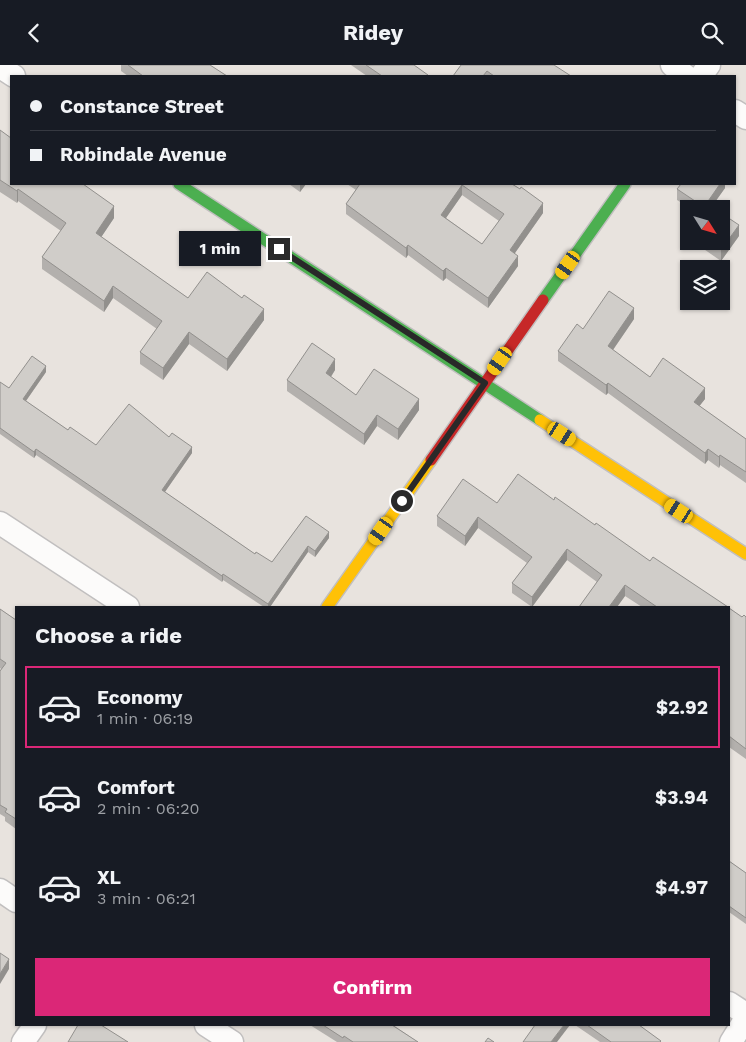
<!DOCTYPE html>
<meta charset="utf-8">
<style>
body{margin:0;font-family:"Work Sans",sans-serif;background:#20242c;color:#f1f3f6;height:100vh;display:flex;flex-direction:column;font-size:19px;white-space:nowrap}
*{box-sizing:border-box;margin:0}
p{font-size:16px;color:#9ea1a6}
.icon{flex:none;width:28px;height:28px;fill:none;stroke:currentColor;stroke-width:2;stroke-linecap:round;stroke-linejoin:round}
.map{position:relative;flex:1;overflow:hidden}
.drawer{position:absolute;left:15px;top:541px;width:715px;height:420px;display:flex;flex-direction:column;background:#171b24;border-radius:0px;box-shadow:0 1px 4px #0004}
.drawer>*{flex:none}
.guide{position:absolute;left:10px;top:10px;width:726px;height:110px;border-radius:0px;box-shadow:0 1px 4px #0004;display:grid;align-content:center;height:110px;padding:0 20px;background:#171b24}
.needle{width:32px;rotate:127deg}
.buttons{position:absolute;left:680px;top:135px;display:grid;gap:10px}
.buttons a{display:grid;place-items:center;width:50px;height:50px;border-radius:0px;background:#171b24;box-shadow:0 1px 4px #0004;font-size:25px}
.end{position:absolute;width:22px;height:22px;margin:-11px;border:6px solid #292929;background:#fff;box-shadow:0 0 0 2px #fff}
.from{border-radius:50%}
.bubble{position:absolute;height:35px;border-radius:0px;background:#171b24;box-shadow:0 1px 4px #0004;font-size:16px;font-weight:700;line-height:35px;text-align:center}
.car{position:absolute;width:15px;height:30px;margin:-15px -8px;border-radius:6px;box-shadow:0 0 4px 1px #0007;background:linear-gradient(#f5c518 24%,#345 0 40%,#f5c518 0 76%,#345 0 86%,#f5c518 0)}
.guide b{display:flex;align-items:center;gap:18px;height:48px;font-size:19px}
.guide b+b{border-top:1px solid #363941}
.guide i{width:12px;height:12px;background:#f1f3f6}
ul{padding:0;list-style:none}
li{display:flex;align-items:center;gap:15px;height:82px;margin:0 10px 8px;padding:0 10px;border:2px solid transparent;border-radius:0px}
li div{flex:1}
li b{display:block;font-size:19px}
li em{font-style:normal;font-weight:700}
li.on{border-color:#db2777}
li>.icon{width:45px;height:45px;stroke-width:1.5}
h2{padding:0 20px;font-size:22px;line-height:60px}
.button{display:flex;gap:10px;margin-top:auto;padding:10px 20px}
.button a{flex:1;height:58px;border-radius:0px;background:#db2777;color:#fff;font-size:20px;font-weight:700;line-height:58px;text-align:center}
header{display:flex;justify-content:space-between;align-items:center;height:65px;padding:0 20px;background:#171b24;font-size:22px;font-weight:700}
.map>svg:first-child{display:block}
.lines{fill:none;stroke-linecap:round;stroke-linejoin:round}
.street-casing{stroke:#c1bfbf;stroke-width:25}
.fast-casing{stroke:#c1bfbf;stroke-width:14}
.slow-casing{stroke:#c1bfbf;stroke-width:14}
.jam-casing{stroke:#c1bfbf;stroke-width:14}
.street{stroke:#fcfbfa;stroke-width:22}
.fast{stroke:#4caf50;stroke-width:11}
.slow{stroke:#ffc107;stroke-width:11}
.jam{stroke:#c62828;stroke-width:11}
.wall{fill:#b3b0ad;fill-rule:evenodd}
.shaded-wall{fill:#92908d}
.building{fill:#d0cdc9;stroke:#92908d;fill-rule:evenodd}
.route{stroke:#292929;stroke-width:6}
</style>
<header><svg class="icon" aria-label="back" viewBox="0 0 24 24"><path d="M15 5l-7 7 7 7"/></svg>Ridey<svg class="icon" aria-label="search" viewBox="0 0 24 24"><circle cx="10" cy="10" r="6"/><path d="M15 15l6 6"/></svg></header>
<div class="map">
<svg width="746" height="977" viewBox="0 0 746 977">
<rect width="100%" height="100%" fill="#e8e3de"/>
<g class="lines">
<defs>
<g id="street">
<path d="M672,0l14,11"/>
<path d="M0,2l14,9"/>
<path d="M701,11l8,-11"/>
<path d="M735,46l11,7"/>
<path d="M0,458l128,84"/>
<path d="M0,825l16,11"/>
<path d="M729,938l17,11"/>
<path d="M206,960l26,17"/>
<path d="M23,977l12,-17"/>
<path d="M731,977l15,-24"/>
</g>
<g id="fast">
<path d="M179,119l361,236"/>
<path d="M543,235l82,-116"/>
</g>
<g id="slow">
<path d="M540,355l206,134"/>
<path d="M327,542l104,-147"/>
</g>
<path id="jam" d="M431,395l112,-160"/>
</defs>
<use href="#street" class="street-casing"/>
<use href="#fast" class="fast-casing"/>
<use href="#slow" class="slow-casing"/>
<use href="#jam" class="jam-casing"/>
<use href="#street" class="street"/>
<use href="#fast" class="fast"/>
<use href="#slow" class="slow"/>
<use href="#jam" class="jam"/>
</g>
<g class="wall">
<path d="M121,0h89l17,11h-99l-7,-5z"/>
<path d="M351,0h63l14,11h-61z"/>
<path d="M461,0l110,11h-118z"/>
<path d="M0,65l114,88 -13,19 87,61 76,22 -37,51 -38,-27 -26,36 -23,-16v-12l17,-23 -44,-31 -9,14 -62,-43v-12l19,-26 -43,-30 -1,2 -17,-11z"/>
<path d="M289,119h17l-6,8z"/>
<path d="M347,119h165l8,5 23,24 -28,40 3,13 -30,42 -42,-30 -3,3 -35,-26 -2,3 -60,-44v-10l10,-14zM462,130l37,26 -17,23 -36,-26z"/>
<path d="M725,119v4l-15,21h-19l-14,-9v-11z"/>
<path d="M739,171l-18,25 -23,-16v-4h23z"/>
<path d="M634,254l-21,31 37,27 55,22 -6,7 47,33v44l-26,-18 -1,3 -11,-8 -3,4 -97,-71 -2,2 -48,-34v-10l25,-22z"/>
<path d="M335,305l-4,7 25,18 63,15 -21,30 -21,-14 -13,19 -77,-54v-11z"/>
<path d="M46,307l-20,29 42,29 28,15 73,-8 23,16 -27,39 90,62 17,8 34,-46 23,22 -14,19 -7,-5 -38,55h-6l-41,-27 -1,2 -186,-127 -2,3 -34,-24v-52l9,6z"/>
<path d="M554,435l41,25 55,36 78,46h-86l-17,-11 -8,11h-38l18,-25 -30,-22 -35,47 -20,-14v-10l15,-20 -49,-35 -13,18 -28,-20v-10l60,-13z"/>
<path d="M729,543l13,9h4v142l-17,-12z"/>
<path d="M0,544l16,11v209l-11,-8v-4l-5,-3v-143l1,-2 -1,-1z"/>
<path d="M729,796l17,12v51l-17,-12z"/>
<path d="M310,960h83l25,17h-81z"/>
<path d="M575,960h64l22,17h-61z"/>
</g>
<g class="shaded-wall">
<path d="M300,119h6l-6,8z"/>
<path d="M720,119h5v4l-15,21h-6v-2z"/>
<path d="M462,120v10l-21,30v-10z"/>
<path d="M18,124v12l-1,2v-12z"/>
<path d="M543,138v10l-33,47v-10z"/>
<path d="M114,141v12l-18,27v-12z"/>
<path d="M739,160v11l-18,25v-11z"/>
<path d="M408,180v10l-2,3v-10z"/>
<path d="M518,191v10l-30,42v-10z"/>
<path d="M446,203v10l-3,3v-10z"/>
<path d="M113,221v12l-9,14v-11z"/>
<path d="M634,243v11l-26,38v-11z"/>
<path d="M264,244v11l-37,51v-12z"/>
<path d="M189,267v12l-26,36v-12z"/>
<path d="M335,294v11l-9,14v-11z"/>
<path d="M46,301v6l-23,33v-6z"/>
<path d="M608,318v10l-2,2v-10z"/>
<path d="M705,323v11l-11,14v-11z"/>
<path d="M419,334v11l-21,30v-11z"/>
<path d="M377,350v11l-13,19v-11z"/>
<path d="M192,382v6l-30,43v-6z"/>
<path d="M36,384v6l-2,3v-6z"/>
<path d="M708,384v11l-3,4v-11z"/>
<path d="M720,390v10l-1,3v-11z"/>
<path d="M478,452v11l-13,18v-10z"/>
<path d="M329,467v6l-14,19v-6z"/>
<path d="M308,481v6l-38,55h-2v-3z"/>
<path d="M567,484v11l-35,47v-10z"/>
<path d="M223,509v6l-1,2v-6z"/>
<path d="M625,520v11l-8,11h-8z"/>
<path d="M9,894v10l-9,15v-10z"/>
<path d="M564,960h6l-13,17h-6z"/>
</g>
<g class="building">
<path d="M128,0h82l17,11h-84z"/>
<path d="M366,0h48l14,10 -1,1h-45z"/>
<path d="M461,0h93l17,11h-77l-7,-5 -4,5h-30z"/>
<path d="M0,65l11,8v46h72l31,22 -18,27 92,65 19,-26 35,26 2,-3 20,14 -37,50 -38,-27 -26,36 -23,-16 22,-31 -49,-35 -9,15 -62,-44 24,-34 -48,-34 -1,2 -17,-11z"/>
<path d="M360,119h152l8,5 1,-2 22,16 -33,47 8,6 -30,42 -42,-30 -3,3 -35,-26 -2,3 -60,-44zM462,120l42,29 -22,30 -41,-29z"/>
<path d="M681,119h39l-16,23 -27,-18z"/>
<path d="M721,148l18,12 -18,25 -11,-9h11z"/>
<path d="M609,226l25,17 -26,38 42,31 13,-19 42,30 -11,14 52,37v33l-26,-17 -1,2 -11,-8 -3,4 -97,-70 -2,2 -48,-34 19,-27 6,5z"/>
<path d="M312,278l23,16 -9,14 30,22 18,-26 45,30 -21,30 -21,-14 -13,19 -77,-54z"/>
<path d="M32,291l14,10 -23,33 45,31 2,-3 26,18 33,-41 40,33 3,-4 20,14 -30,43 93,64 1,-2 16,10 34,-46 23,16 -14,19 -7,-5 -40,58 -45,-30 -1,2 -186,-127 -2,3 -34,-24v-46l9,6z"/>
<path d="M518,409l36,26 1,-3 40,28 1,-2 54,38 3,-4 75,50h-71l-32,-22 -16,22h-30l23,-32 -35,-26 -35,48 -20,-14 20,-26 -54,-40 -13,19 -28,-20 26,-37 34,24z"/>
<path d="M729,543l13,9 2,-2 2,2v132l-17,-13z"/>
<path d="M0,544l16,11v199l-11,-7 2,-3 -7,-4v-134l6,-8 -6,-4z"/>
<path d="M729,796l17,12v45l-17,-12z"/>
<path d="M0,888l9,6 -9,15z"/>
<path d="M78,960h23l27,17h-60z"/>
<path d="M323,960h69l26,17h-65l-9,-6 -1,2z"/>
<path d="M535,960h29l-13,17h-28z"/>
<path d="M587,960h52l22,16 -1,1h-49z"/>
<path d="M488,973l6,4h-9z"/>
</g>
<g class="lines">
<path class="route" d="M279,184l206,134 -83,118"/>
</g>
</svg>
<div class="buttons">
<a><svg class="needle" viewBox="-14 -14 28 28"><path d="M0-13l5 13h-10z" fill="#e53935"/><path d="M0 13l5-13h-10z" fill="#9ea1a6"/></svg></a>
<a><svg class="icon" aria-label="layers" viewBox="0 0 24 24"><path d="M12 4l9 5-9 5-9-5zM3 14l9 5 9-5"/></svg></a>
</div>
<i class="end from" style="left:402px;top:436px"></i>
<i class="end" style="left:279px;top:184px"></i>
<div class="bubble" style="left:179px;top:166px;width:82px">1 min</div>
<i class="car" style="left:568px;top:200px;rotate:215deg"></i>
<i class="car" style="left:500px;top:296px;rotate:215deg"></i>
<i class="car" style="left:562px;top:369px;rotate:123deg"></i>
<i class="car" style="left:679px;top:446px;rotate:303deg"></i>
<i class="car" style="left:381px;top:466px;rotate:215deg"></i>
<div class="guide">
<b><i class="from"></i>Constance Street</b>
<b><i></i>Robindale Avenue</b>
</div>
<section class="drawer">
<h2>Choose a ride</h2>
<ul>
<li class="on"><svg class="icon" aria-label="car" viewBox="0 0 24 24"><path d="M5 17H2v-5l4-1 3-4h7l3 4 3 1v5h-3M9 17h6M6 11h13"/><circle cx="7" cy="17" r="2"/><circle cx="17" cy="17" r="2"/></svg><div><b>Economy</b><p>1 min · 06:19</p></div><em>$2.92</em></li>
<li><svg class="icon" aria-label="car" viewBox="0 0 24 24"><path d="M5 17H2v-5l4-1 3-4h7l3 4 3 1v5h-3M9 17h6M6 11h13"/><circle cx="7" cy="17" r="2"/><circle cx="17" cy="17" r="2"/></svg><div><b>Comfort</b><p>2 min · 06:20</p></div><em>$3.94</em></li>
<li><svg class="icon" aria-label="car" viewBox="0 0 24 24"><path d="M5 17H2v-5l4-1 3-4h7l3 4 3 1v5h-3M9 17h6M6 11h13"/><circle cx="7" cy="17" r="2"/><circle cx="17" cy="17" r="2"/></svg><div><b>XL</b><p>3 min · 06:21</p></div><em>$4.97</em></li>
</ul>
<div class="button"><a>Confirm</a></div>
</section>
</div>
